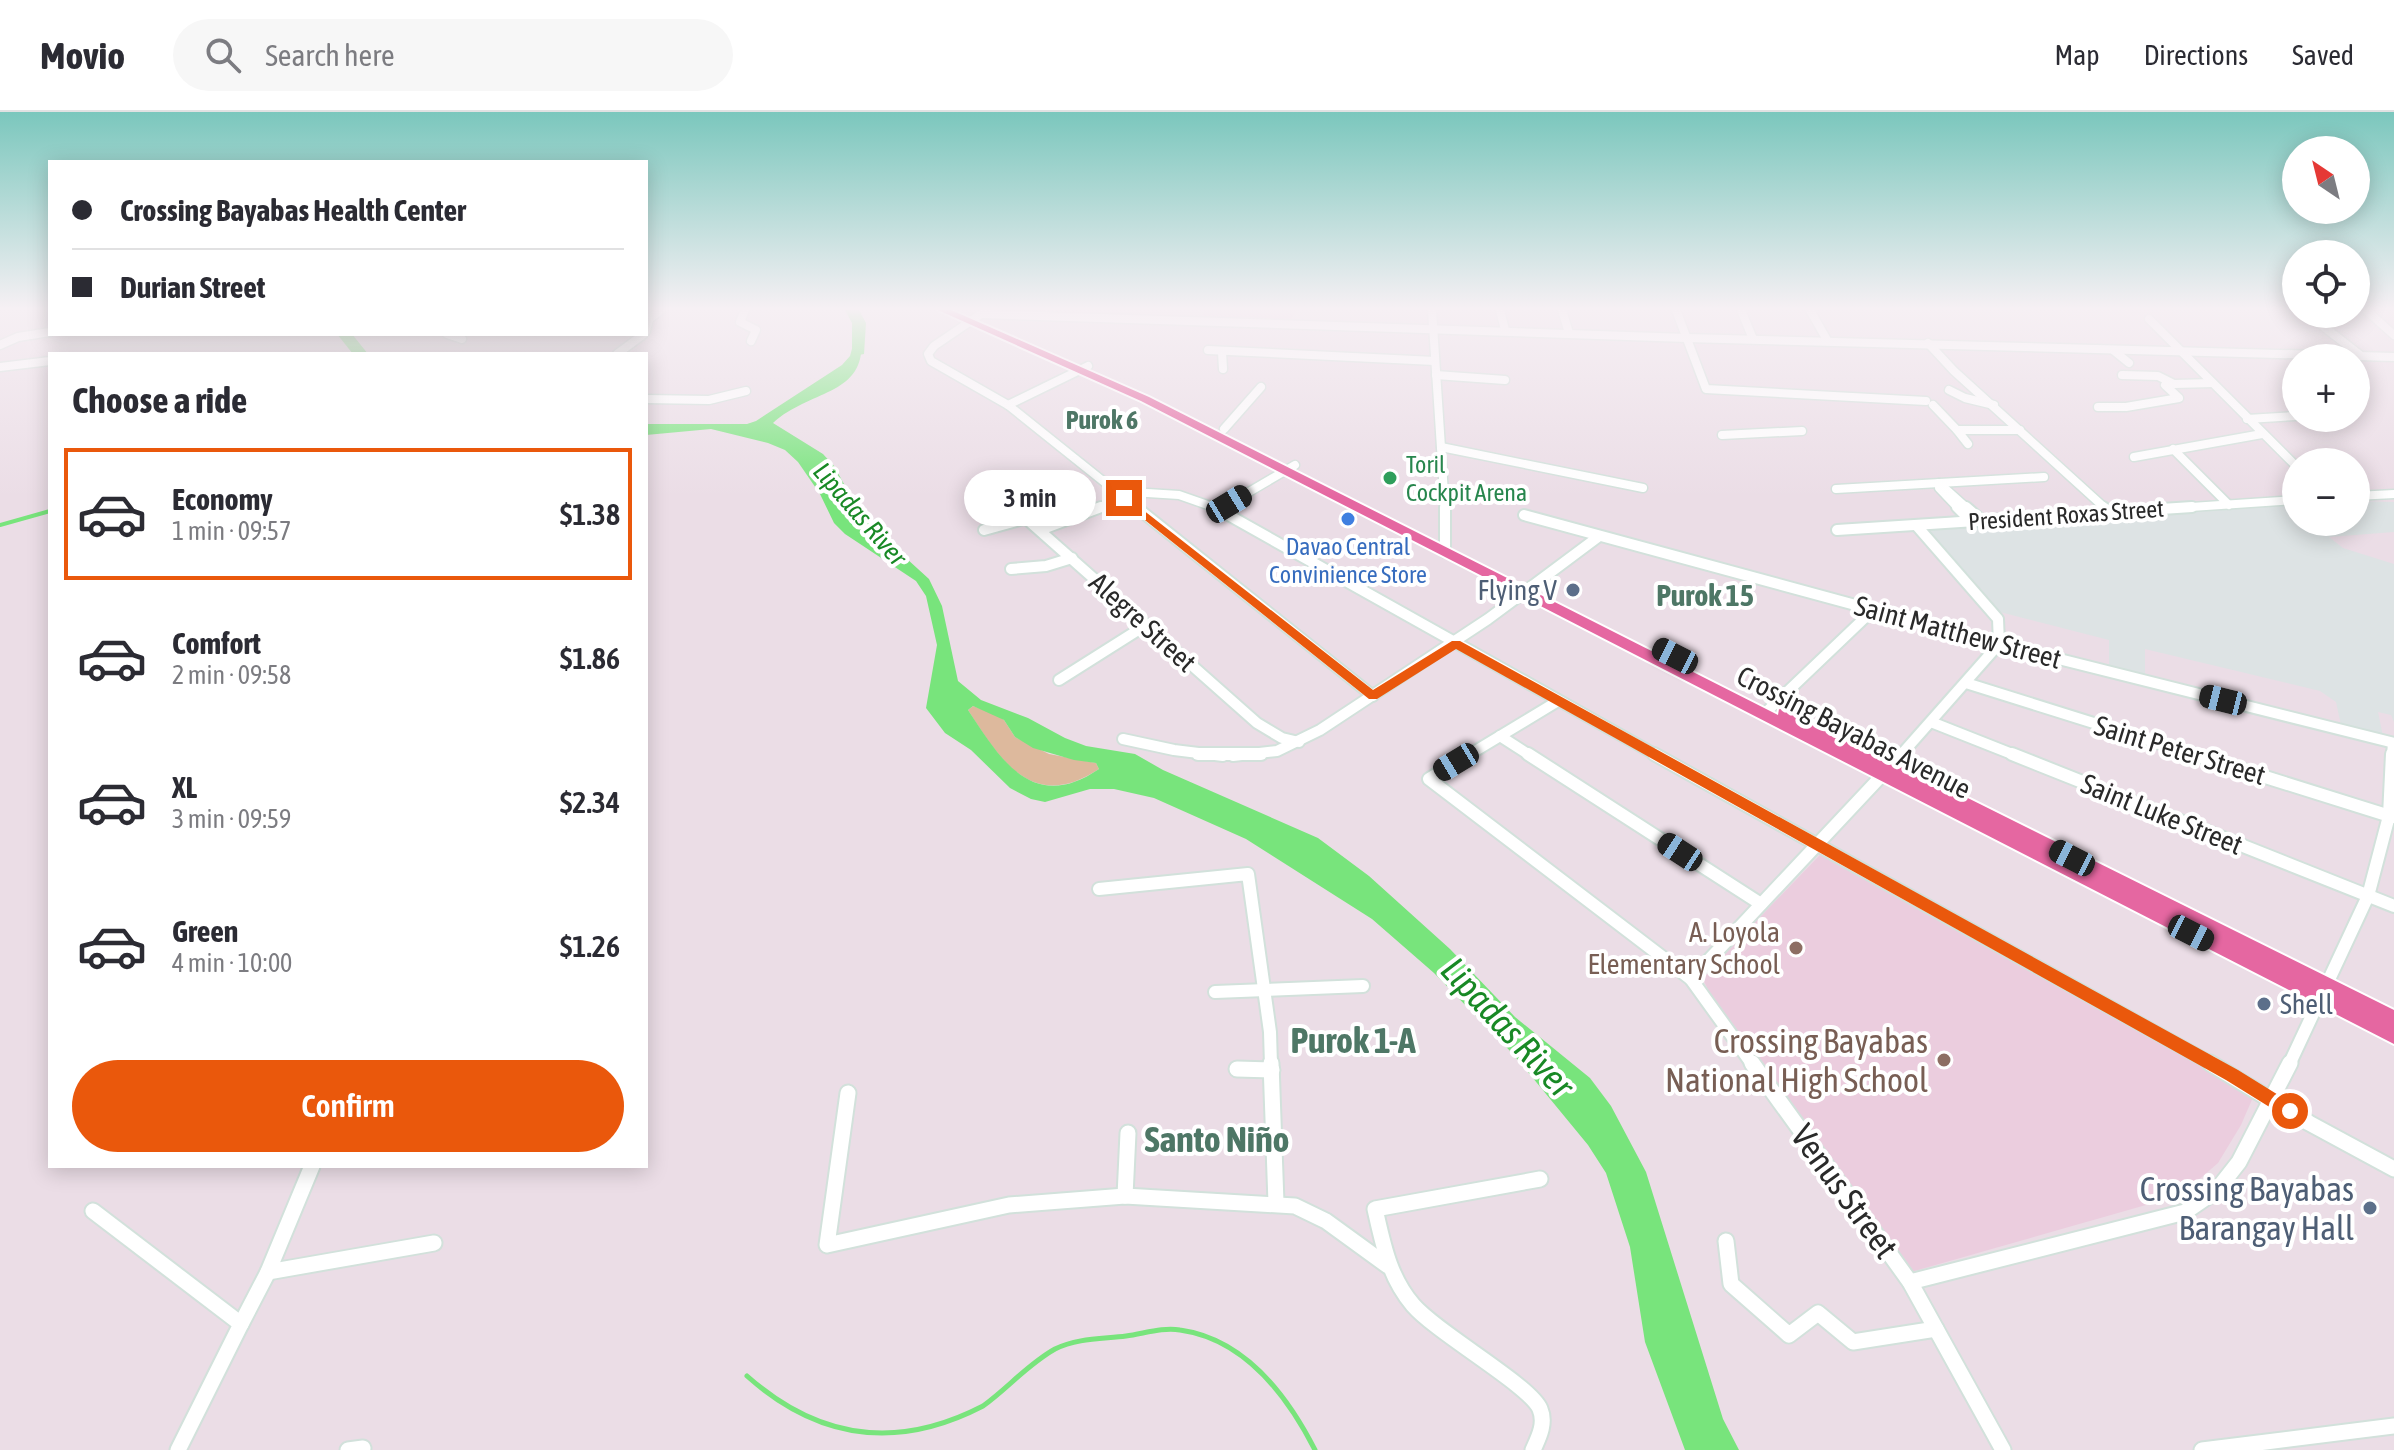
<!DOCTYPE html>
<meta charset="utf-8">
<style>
body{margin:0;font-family:"Asap Condensed",sans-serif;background:#f7f7f7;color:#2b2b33;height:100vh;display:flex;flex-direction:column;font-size:30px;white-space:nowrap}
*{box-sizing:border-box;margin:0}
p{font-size:26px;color:#7c7c81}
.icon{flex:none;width:44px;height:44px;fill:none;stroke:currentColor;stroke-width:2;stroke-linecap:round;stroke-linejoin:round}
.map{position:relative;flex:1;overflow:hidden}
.drawer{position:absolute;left:48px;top:240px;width:600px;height:816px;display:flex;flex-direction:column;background:#fff;border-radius:0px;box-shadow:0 4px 20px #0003}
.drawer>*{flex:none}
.banner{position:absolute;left:48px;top:48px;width:600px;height:176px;border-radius:0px;box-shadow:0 4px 20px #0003;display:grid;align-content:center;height:176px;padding:0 24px;background:#fff}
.needle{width:52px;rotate:325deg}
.buttons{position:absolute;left:2282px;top:24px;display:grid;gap:16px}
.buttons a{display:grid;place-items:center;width:88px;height:88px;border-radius:50%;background:#fff;box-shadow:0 4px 20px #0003;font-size:40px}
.end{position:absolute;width:36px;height:36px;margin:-18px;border:10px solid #ea580c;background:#fff;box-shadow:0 0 0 4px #fff}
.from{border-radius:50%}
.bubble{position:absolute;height:56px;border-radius:28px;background:#fff;box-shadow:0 4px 20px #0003;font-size:26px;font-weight:600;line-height:56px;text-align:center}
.car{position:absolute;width:24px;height:48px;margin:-24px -12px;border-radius:10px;box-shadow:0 0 6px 2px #0007;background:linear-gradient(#222 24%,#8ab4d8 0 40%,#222 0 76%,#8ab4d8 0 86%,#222 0)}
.banner b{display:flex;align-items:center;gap:28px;height:76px;font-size:30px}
.banner b+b{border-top:2px solid #e1e1e2}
.banner i{width:20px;height:20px;background:#2b2b33}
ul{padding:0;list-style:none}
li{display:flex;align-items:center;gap:24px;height:132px;margin:0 16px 12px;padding:0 8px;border:4px solid transparent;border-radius:0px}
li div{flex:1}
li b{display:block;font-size:30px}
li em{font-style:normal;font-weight:600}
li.current{border-color:#ea580c}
li>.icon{width:72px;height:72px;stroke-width:1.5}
h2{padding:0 24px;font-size:36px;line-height:96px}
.button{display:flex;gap:16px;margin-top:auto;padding:16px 24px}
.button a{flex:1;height:92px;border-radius:48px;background:#ea580c;color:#fff;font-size:32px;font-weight:600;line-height:92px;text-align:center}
header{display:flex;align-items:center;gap:48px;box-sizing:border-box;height:112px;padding:0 40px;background:#fff;border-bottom:2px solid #e1e1e2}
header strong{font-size:38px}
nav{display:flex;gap:44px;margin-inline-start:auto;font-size:28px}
.search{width:560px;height:72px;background:#f7f7f7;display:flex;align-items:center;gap:20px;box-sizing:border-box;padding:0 28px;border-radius:44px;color:#7c7c81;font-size:30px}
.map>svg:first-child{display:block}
.industrial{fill:#dde3e4}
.education{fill:#ebcdde}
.green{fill:#ddb99d}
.water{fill:#78e47c;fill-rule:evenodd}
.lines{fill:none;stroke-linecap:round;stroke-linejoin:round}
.stream-far1{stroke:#78e47c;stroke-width:4}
.stream{stroke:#78e47c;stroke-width:5}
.river{fill:#78e47c;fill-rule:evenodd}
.minor-far3-casing{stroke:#d2e1db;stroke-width:11}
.minor-far2-casing{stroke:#d2e1db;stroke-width:14}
.minor-far1-casing{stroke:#d2e1db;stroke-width:16}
.minor-casing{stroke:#d2e1db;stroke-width:19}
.primary-casing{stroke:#fff;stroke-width:4}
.minor-far3{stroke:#fff;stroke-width:8}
.minor-far2{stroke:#fff;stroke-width:10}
.minor-far1{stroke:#fff;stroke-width:12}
.minor{stroke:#fff;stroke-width:15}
.primary{fill:#e567a1;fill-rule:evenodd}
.route{fill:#ea580c}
.leisure-dot{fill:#2e9e5b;stroke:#fff;stroke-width:3}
.shop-dot{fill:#3f7fe0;stroke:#fff;stroke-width:3}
.service-dot{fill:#5c6f8a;stroke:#fff;stroke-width:3}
.education-dot{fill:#8d6e63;stroke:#fff;stroke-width:3}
.labels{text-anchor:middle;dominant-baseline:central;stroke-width:8;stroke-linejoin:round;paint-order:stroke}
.far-leisure-label{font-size:24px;fill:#27864d;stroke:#fff;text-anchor:start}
.far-street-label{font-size:24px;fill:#2a2a2a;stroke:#fff}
.far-shop-label{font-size:24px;fill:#366cbe;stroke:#fff}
.far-neighbourhood-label{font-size:26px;font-weight:bold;fill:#4e7766;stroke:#fff}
.far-water-label{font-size:26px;font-style:italic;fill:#188925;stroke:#fff}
.service-label{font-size:28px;fill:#4e5e75;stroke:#fff;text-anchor:end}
.street-label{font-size:28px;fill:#2a2a2a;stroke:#fff}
.education-label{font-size:28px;fill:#785e54;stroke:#fff;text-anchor:end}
.neighbourhood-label{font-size:30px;font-weight:bold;fill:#4e7766;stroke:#fff}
.near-education-label{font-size:34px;fill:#785e54;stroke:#fff;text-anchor:end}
.near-service-label{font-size:34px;fill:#4e5e75;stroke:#fff;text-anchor:end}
.near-street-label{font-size:34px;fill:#2a2a2a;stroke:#fff}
.near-water-label{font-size:36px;font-style:italic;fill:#188925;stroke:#fff}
.near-neighbourhood-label{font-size:36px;font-weight:bold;fill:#4e7766;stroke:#fff}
</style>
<header>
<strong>Movio</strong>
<div class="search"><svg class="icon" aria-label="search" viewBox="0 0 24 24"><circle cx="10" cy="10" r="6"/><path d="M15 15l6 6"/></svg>Search here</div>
<nav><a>Map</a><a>Directions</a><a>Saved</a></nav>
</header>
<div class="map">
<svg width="2394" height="1338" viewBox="0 0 2394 1338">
<rect width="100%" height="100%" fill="#ebdde6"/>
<path class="industrial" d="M2356,389l38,1v30l-65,5 14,11 51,16v158l-3,-7 -13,-3 5,24 -42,-11 -5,-23 -16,-11 -175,-42v26l-36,-9v-26l-113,-29 -73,-83 373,-26v20h60z"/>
<g class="education">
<path d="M1204,198h94l-9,11 -87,-3z"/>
<path d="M1820,743l434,240 -13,30 -23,38 -37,32 -270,77 -200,-276 -9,-19z"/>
</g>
<path class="green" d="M973,594l22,8 9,6 11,17 34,17 47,9 3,6c-67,44 -98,-8 -131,-59z"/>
<path class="water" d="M859,211c16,75 -45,63 -86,100l50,31 11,12 25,45 14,17 56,51 13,27 16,75 23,19 47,18 37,20 21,8 49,8 28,16 155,68 51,38 81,73 65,68 75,61 21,28 35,66 77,247 16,31h-54l-40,-108 -15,-95 -24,-74 -18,-28 -75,-91 -79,-81 -62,-54 -126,-80 -92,-41 -40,-9h-24l-45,13 -14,-3 -21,-11 -39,-38 -26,-17 -19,-25 11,-63 -11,-49 -10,-15 -71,-47 -11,-11 -14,-29 -22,-32 -13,-12 -17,-7 -57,-14 -65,6v-11h101l9,-3 86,-56 8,-9zM973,594l31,14 11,17 18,11 41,12 22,3 3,6c-66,45 -98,-9 -131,-59z"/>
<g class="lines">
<path class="stream-far1" d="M0,413l50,-14"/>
<path class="stream" d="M747,1264c72,64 151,74 236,30 25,-18 45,-42 72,-57 22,-11 47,-10 71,-13 17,-2 36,-9 54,-6 65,9 107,65 135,120"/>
<g class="river">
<path d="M845,198h14l7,13 -2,31 -5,1 -7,-4v-28z"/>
<path d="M337,222h15l16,20h-15z"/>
</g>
<defs>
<g id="minor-far3">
<path d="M745,198l-5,12 16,8 -5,11"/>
<path d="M987,198l-53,36 -6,8 3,7 77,44 130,104"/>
<path d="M1432,198l13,199"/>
<path d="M1500,198l5,20"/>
<path d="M1562,198l7,23"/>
<path d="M1676,198l30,79 220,12"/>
<path d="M1741,198l12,29"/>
<path d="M1810,198l17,30"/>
<path d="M2366,198l28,25"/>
<path d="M982,202l705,24 707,19"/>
<path d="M2310,204l50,39"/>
<path d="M2149,207l147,147"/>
<path d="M646,219l3,-12 12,-9"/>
<path d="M447,222l15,5"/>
<path d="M1928,231l26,28 152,138"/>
<path d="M0,233l18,-8 32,-5"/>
<path d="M1208,238l227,11"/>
<path d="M2113,238l16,13"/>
<path d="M1222,240l1,17"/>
<path d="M617,242l27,-20"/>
<path d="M0,255l50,-6"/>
<path d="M1436,263l69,5"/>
<path d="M2122,263l36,1 16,8 38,-1"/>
<path d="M1949,278l16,8 29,7"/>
<path d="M646,287l63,1 37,-9"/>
<path d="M1008,293l80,-39"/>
<path d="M1933,293l24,25"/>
<path d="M2098,295h28l53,-9 -14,-13 3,-2"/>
<path d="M2247,307l49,-3"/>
<path d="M1224,317l37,-42"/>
<path d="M1722,323l80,-4"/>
<path d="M1968,332l-11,-14h63"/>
<path d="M1441,335l202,41"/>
<path d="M2173,337l56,56"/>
<path d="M2134,345l128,-23"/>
<path d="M1836,377l208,-12"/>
<path d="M1116,379l63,4 40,14"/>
<path d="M998,381l-3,5 20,11"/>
<path d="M2356,384l38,-2"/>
<path d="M1096,397l28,-11"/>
<path d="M1220,397l75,-44"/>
<path d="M1959,397l-20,-21v-5l29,26"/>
<path d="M2161,397l135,-9"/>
</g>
<g id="minor-far2">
<path d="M1013,395l244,216 25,15 17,4"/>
<path d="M1136,395l237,189"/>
<path d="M1214,395l444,249"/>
<path d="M1445,395v45"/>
<path d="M1957,395l14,14"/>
<path d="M1966,395l15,13"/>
<path d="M2103,395l6,5"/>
<path d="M1220,397l4,-2"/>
<path d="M1524,403l475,129 395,99"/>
<path d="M984,418l43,-12"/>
<path d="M1040,418l61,-23"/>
<path d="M1837,418l355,-23"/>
<path d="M1011,457l35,-3 26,-8"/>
<path d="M1059,568l87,-55"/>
<path d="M1966,571l233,73"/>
<path d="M1764,602l109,-104"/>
<path d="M1931,610l86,34"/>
<path d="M1500,624l31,20"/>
<path d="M1123,627l51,11 49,6"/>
<path d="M1233,644l44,-5 43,-21 168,-111 110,-82"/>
<path d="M1467,644l91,-55"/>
<path d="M1900,644l99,-112 -1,-25 -82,-94"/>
<path d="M2392,644l1,-13"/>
</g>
<g id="minor-far1">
<path d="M1198,642h63"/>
<path d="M1470,642l-41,25 262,200 62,86"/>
<path d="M1528,642l233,150"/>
<path d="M1654,642l560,311"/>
<path d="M2012,642l382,152"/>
<path d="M2192,642l201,63"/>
<path d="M1099,777l149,-15 22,158 1,33"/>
<path d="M1691,867l211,-225"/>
<path d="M1215,880l148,-6"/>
<path d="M2289,953l79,-169 21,-80 3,-62"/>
</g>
<g id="minor">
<path d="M1271,951l5,140"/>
<path d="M1752,951l158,219 93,168"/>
<path d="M2210,951l99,60 85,46"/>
<path d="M1237,957l35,1"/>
<path d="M848,981l-21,152 182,-40 116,-9 170,10 31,15 62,45"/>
<path d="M1125,1084l3,-63"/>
<path d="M93,1099l148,113 -63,126"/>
<path d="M1726,1129l5,43 58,51 29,-22 35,29 83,-13"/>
<path d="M268,1160l166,-29"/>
<path d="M1910,1170l275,-70 32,-22 22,-28 51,-99"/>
<path d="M241,1212l27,-52 44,-106"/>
<path d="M348,1338l15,-2"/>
<path d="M1533,1338c6,-13 13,-27 7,-41 -9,-23 -103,-76 -127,-104 -24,-28 -30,-61 -38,-96l165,-30"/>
<path d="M2202,1338l192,-24"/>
</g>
<path id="primary" d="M938,198h13l198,87 629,318 1,-6h10l605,301v34l-1253,-643z"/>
</defs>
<use href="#minor-far3" class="minor-far3-casing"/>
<use href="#minor-far2" class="minor-far2-casing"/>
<use href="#minor-far1" class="minor-far1-casing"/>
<use href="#minor" class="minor-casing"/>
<use href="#primary" class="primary-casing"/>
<use href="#minor-far3" class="minor-far3"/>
<use href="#minor-far2" class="minor-far2"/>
<use href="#minor-far1" class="minor-far1"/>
<use href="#minor" class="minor"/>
<use href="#primary" class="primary"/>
</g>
<linearGradient id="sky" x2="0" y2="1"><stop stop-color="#7bc7bd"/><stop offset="0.51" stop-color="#f6f0f4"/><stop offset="1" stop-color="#f6f0f4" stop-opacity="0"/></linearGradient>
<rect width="2394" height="385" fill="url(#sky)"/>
<path class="route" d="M1124,383l249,195 79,-49h8l778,429 58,36 2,5 -2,5h-12l-58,-36 -770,-431 -79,50h-8l-248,-198 -2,-3z"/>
<circle class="leisure-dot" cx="1390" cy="366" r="8"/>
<circle class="shop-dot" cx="1348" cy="407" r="8"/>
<g class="service-dot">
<circle cx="1573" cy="478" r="8"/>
<circle cx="2264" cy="892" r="8"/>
<circle cx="2370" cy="1096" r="8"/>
</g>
<g class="education-dot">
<circle cx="1796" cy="836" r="8"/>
<circle cx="1944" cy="948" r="8"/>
</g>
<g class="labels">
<g class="far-leisure-label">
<text x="1406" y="352">Toril<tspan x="1406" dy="28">Cockpit Arena</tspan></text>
</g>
<g class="far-street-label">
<text transform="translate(2066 403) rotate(-4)">President Roxas Street</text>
</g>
<g class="far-shop-label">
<text x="1348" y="434">Davao Central<tspan x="1348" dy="28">Convinience Store</tspan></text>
</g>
<g class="far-neighbourhood-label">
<text x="1102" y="308">Purok 6</text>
</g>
<g class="far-water-label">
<text transform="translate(860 402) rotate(49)">Lipadas River</text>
</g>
<g class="service-label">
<text x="1557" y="478">Flying V</text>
<text x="2280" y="892" text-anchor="start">Shell</text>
</g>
<g class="street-label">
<text transform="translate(1143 510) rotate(42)">Alegre Street</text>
<text transform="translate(1958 520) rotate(15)">Saint Matthew Street</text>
<text transform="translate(1854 620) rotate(27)">Crossing Bayabas Avenue</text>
<text transform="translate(2180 638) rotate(17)">Saint Peter Street</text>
<text transform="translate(2162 702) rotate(22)">Saint Luke Street</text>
</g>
<g class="education-label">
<text x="1780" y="820">A. Loyola<tspan x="1780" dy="32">Elementary School</tspan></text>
</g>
<g class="neighbourhood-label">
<text x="1705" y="483">Purok 15</text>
</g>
<g class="near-education-label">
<text x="1928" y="928">Crossing Bayabas<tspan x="1928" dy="39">National High School</tspan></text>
</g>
<g class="near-service-label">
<text x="2354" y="1076">Crossing Bayabas<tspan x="2354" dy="39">Barangay Hall</tspan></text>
</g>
<g class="near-street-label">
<text transform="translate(1845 1079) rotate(54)">Venus Street</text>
</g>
<g class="near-water-label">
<text transform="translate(1508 915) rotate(47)">Lipadas River</text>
</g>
<g class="near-neighbourhood-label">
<text x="1353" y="928">Purok 1-A</text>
<text x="1217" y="1027">Santo Niño</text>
</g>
</g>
</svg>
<div class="buttons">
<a><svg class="needle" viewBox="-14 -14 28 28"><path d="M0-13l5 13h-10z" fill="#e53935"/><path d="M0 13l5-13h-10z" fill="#7c7c81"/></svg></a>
<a><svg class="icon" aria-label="locate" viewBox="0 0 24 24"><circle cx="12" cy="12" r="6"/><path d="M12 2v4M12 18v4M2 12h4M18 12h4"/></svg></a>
<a>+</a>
<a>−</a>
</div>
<i class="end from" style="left:2290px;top:999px"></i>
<i class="end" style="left:1124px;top:386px"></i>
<div class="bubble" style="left:964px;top:358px;width:132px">3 min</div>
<i class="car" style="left:1229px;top:392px;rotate:59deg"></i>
<i class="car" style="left:1675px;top:544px;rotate:297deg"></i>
<i class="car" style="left:2223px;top:588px;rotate:284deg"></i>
<i class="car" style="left:1456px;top:650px;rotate:239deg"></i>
<i class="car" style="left:1680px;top:740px;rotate:303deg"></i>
<i class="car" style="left:2072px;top:746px;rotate:297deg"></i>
<i class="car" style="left:2191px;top:821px;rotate:117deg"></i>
<div class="banner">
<b><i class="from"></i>Crossing Bayabas Health Center</b>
<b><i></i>Durian Street</b>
</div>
<section class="drawer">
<h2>Choose a ride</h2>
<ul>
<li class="current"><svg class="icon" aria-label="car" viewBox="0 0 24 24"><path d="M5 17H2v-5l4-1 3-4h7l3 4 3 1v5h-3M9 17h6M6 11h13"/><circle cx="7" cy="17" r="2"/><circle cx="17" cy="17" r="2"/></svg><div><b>Economy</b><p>1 min · 09:57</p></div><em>$1.38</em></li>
<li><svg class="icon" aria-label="car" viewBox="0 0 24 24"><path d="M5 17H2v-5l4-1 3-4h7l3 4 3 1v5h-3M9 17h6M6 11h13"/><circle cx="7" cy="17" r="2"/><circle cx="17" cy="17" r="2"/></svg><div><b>Comfort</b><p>2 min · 09:58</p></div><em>$1.86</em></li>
<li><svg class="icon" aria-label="car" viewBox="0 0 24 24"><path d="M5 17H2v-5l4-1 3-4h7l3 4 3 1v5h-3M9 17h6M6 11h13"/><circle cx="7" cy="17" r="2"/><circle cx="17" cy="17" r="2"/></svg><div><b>XL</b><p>3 min · 09:59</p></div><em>$2.34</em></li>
<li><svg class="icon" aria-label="car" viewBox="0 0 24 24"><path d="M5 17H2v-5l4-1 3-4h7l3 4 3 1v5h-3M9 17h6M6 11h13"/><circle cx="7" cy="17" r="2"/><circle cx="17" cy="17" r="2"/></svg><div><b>Green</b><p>4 min · 10:00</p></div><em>$1.26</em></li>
</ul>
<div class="button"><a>Confirm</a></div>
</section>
</div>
